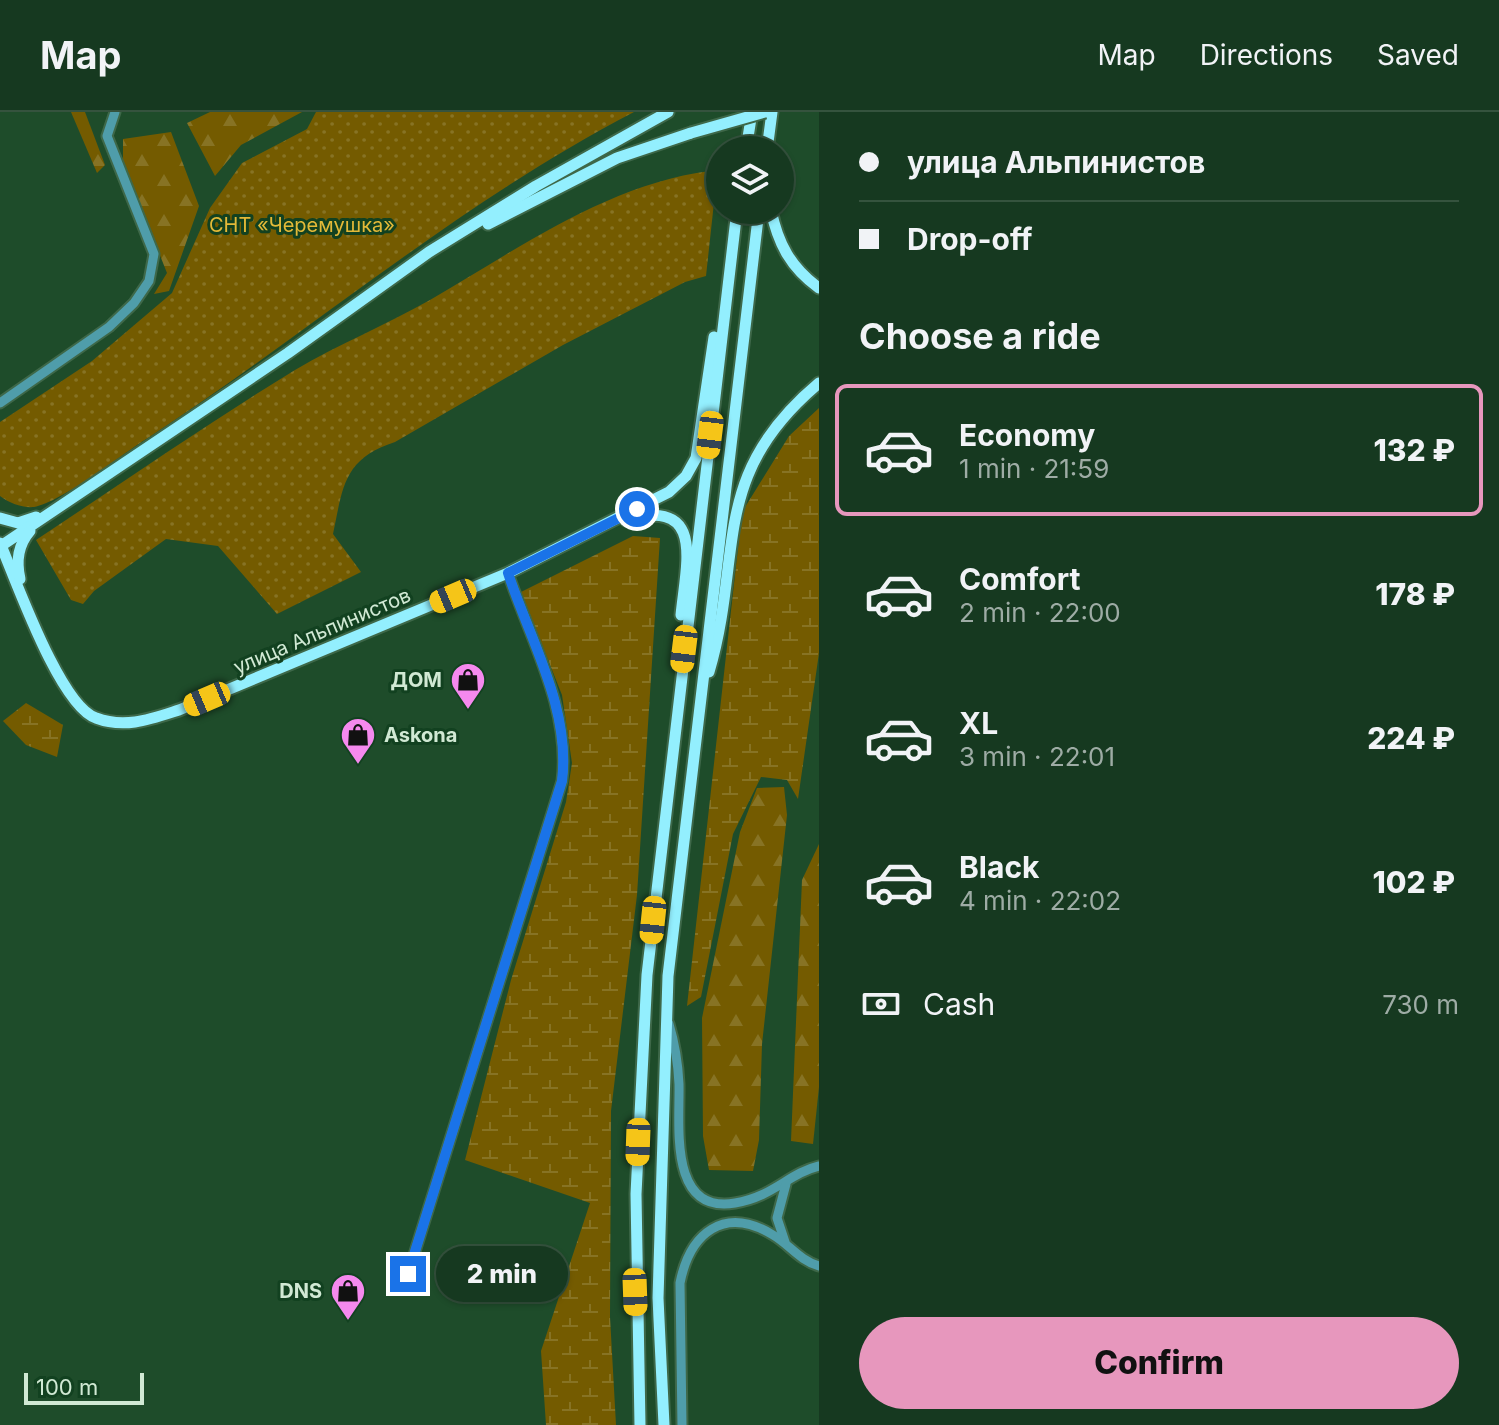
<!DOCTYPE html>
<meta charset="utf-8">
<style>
body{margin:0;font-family:Inter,sans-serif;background:#1f4029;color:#f1f3f6;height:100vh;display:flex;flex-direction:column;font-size:30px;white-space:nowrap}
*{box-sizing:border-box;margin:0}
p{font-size:26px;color:#9eaca5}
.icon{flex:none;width:44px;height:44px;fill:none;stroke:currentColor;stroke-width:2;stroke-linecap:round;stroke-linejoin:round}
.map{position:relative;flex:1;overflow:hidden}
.drawer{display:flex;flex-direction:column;background:#163920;width:680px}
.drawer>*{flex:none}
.top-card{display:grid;align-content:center;height:176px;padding:0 40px;background:#163920}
.fabs{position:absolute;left:706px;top:24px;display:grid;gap:16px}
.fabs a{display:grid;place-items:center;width:88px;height:88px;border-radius:50%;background:#163920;box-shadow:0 2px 6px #0004,0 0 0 2px #35533e;font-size:40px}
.scale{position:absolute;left:24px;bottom:20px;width:120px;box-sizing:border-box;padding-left:8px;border:4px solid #d1e9d4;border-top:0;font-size:22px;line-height:28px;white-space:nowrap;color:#d1e9d4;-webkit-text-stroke:6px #124120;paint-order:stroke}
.end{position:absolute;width:36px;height:36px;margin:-18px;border:10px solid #1a73e8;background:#fff;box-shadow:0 0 0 4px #fff}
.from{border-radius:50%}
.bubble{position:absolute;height:56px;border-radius:28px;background:#163920;box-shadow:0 2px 6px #0004,0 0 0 2px #35533e;font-size:26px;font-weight:800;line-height:56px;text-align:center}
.car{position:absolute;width:24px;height:48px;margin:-24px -12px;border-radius:10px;box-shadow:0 0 6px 2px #0007;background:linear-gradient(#f5c518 24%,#345 0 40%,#f5c518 0 76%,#345 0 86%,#f5c518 0)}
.top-card b{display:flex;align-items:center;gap:28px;height:76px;font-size:30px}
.top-card b+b{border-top:2px solid #35533e}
.top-card i{width:20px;height:20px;background:#f1f3f6}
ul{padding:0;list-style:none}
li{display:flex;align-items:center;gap:24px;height:132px;margin:0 16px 12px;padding:0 24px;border:4px solid transparent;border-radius:12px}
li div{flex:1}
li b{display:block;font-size:30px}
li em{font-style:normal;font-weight:800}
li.selected{border-color:#e797bd}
li>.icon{width:72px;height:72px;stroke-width:1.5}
h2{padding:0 40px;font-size:36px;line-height:96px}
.pay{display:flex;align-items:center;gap:20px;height:88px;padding:0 40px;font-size:30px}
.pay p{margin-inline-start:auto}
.primary-button{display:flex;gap:16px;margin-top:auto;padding:16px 40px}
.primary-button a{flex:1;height:92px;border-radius:48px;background:#e797bd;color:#111;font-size:32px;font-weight:800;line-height:92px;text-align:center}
header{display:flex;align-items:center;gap:48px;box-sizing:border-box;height:112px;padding:0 40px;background:#163920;border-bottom:2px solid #35533e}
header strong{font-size:38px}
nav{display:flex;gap:44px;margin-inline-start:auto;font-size:28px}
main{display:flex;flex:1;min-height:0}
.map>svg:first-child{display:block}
.grass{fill:url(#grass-dots)}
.forest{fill:url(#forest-firs)}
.wetland{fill:url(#wetland-marsh)}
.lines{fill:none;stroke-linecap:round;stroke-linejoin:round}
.minor-casing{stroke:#3e6849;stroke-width:13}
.major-casing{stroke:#3e6849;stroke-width:15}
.minor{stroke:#4f9daa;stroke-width:9}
.major{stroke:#93effe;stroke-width:11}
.major-bridge-casing{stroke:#3e6849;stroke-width:15;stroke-linecap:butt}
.major-bridge{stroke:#93effe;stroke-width:11}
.route{stroke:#1a73e8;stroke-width:10}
.labels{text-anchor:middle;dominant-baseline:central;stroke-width:6;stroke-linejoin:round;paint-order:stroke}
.park-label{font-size:20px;fill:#e3b938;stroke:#124120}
.street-label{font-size:20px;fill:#d1e9d4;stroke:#124120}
.poi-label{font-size:20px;font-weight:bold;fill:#d1e9d4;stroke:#124120;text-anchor:end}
</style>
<header>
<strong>Map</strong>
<nav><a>Map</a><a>Directions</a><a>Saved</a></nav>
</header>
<main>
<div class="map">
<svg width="819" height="1313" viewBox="0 0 819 1313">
<defs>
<pattern id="grass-dots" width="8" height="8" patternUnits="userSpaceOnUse" patternTransform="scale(2)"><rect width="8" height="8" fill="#745b00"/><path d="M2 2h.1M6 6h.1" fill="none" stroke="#877324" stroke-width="1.8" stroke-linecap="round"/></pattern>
<pattern id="forest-firs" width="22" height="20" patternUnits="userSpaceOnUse" patternTransform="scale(2)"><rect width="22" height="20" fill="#745b00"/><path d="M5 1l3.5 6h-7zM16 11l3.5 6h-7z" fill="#877324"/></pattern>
<pattern id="wetland-marsh" width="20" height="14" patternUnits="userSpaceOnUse" patternTransform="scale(2)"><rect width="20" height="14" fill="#745b00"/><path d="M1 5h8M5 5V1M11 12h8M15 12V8" fill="none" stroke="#877324"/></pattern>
</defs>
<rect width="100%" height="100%" fill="#1e4c2a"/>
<g class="grass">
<path d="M316,0h318c-173,90 -323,219 -486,326 -26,16 -86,64 -114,69 -12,1 -25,-4 -34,-11v-74l92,-61 80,-68 38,-85 32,-45 65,-34z"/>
<path d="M710,59l7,4 -11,101 -21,6 -122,63 -168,97c-52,17 -52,45 -62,92l28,38 -84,42 -59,-68 -52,-7 -72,52 -11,13 -12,-4 -35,-60c86,-57 171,-116 259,-170 44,-26 91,-45 135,-70 88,-51 178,-116 280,-129z"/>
</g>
<g class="forest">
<path d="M71,0h14l20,53 -8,8z"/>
<path d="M210,0h92l-61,33 -26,31 -28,-53z"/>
<path d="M171,20l28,74 -30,85 -15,3 13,-21 -44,-111v-23z"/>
<path d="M784,675l3,28 -25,229 -3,96 -6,31 -44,-1 -6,-34 -1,-118 38,-186 17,-44z"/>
<path d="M819,732v243l-6,57 -22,-3 11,-261z"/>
</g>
<g class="wetland">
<path d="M819,296v245l-21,146 -11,-19 -26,-3 -28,57 -32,163 -14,9 55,-494 47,-76z"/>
<path d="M633,424l27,2 -23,357 -26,216 -1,206 6,108h-70l-5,-74 49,-148 -125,-43 46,-180 55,-178 6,-39 -10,-68 -41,-103z"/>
<path d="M26,591l37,22 -6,32 -31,-12 -23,-24z"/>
</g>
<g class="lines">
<defs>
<g id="minor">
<path d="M0,291l109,-76 25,-24 15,-22 5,-27 -47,-118 8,-24"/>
<path d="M669,912c6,20 9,39 10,60 1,41 -11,130 56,119 38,-6 54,-30 84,-37"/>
<path d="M785,1130l-8,-24 9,-34"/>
<path d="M408,1162l154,-493c9,-72 -32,-142 -54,-208"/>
<path d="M682,1313l-2,-142c10,-50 44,-78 93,-48 17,10 26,25 46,31"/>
</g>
<g id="major">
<path d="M746,38l6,-38"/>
<path d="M767,38l5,-38"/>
<path d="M771,98c7,34 20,58 48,78"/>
<path d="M488,112l129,-66 74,-25"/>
<path d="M0,406l18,5 18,-6"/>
<path d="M626,408c80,-23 60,44 55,95"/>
<path d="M0,431c16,37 60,163 96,175 29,11 55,1 83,-8l329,-137 161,-81 17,-16 10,-18 18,-121"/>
<path d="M1,434l287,-193 141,-101 107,-66 132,-74"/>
<path d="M20,467c-4,-17 -2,-34 10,-48"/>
<path d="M709,560c35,-119 -1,-196 110,-289"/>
<path d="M640,1313l-4,-231 11,-219 90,-765"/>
<path d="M664,1313l-6,-127 10,-322 91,-766"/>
</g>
</defs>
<use href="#minor" class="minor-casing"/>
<use href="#major" class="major-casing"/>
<use href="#minor" class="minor"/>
<use href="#major" class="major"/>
<defs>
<path id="major-bridge" d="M691,21l74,-21"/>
</defs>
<use href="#major-bridge" class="major-bridge-casing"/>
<use href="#major-bridge" class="major-bridge"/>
</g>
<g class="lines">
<path class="route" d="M408,1162l154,-493c9,-72 -32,-141 -54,-208l129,-64"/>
</g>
<defs>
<symbol id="shop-pin" viewBox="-11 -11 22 30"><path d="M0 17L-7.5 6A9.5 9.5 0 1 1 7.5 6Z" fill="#f589ee" stroke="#124120"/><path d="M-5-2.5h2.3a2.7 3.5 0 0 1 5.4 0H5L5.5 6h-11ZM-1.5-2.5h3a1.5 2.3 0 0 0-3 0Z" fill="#111"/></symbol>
</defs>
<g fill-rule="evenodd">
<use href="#shop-pin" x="448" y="548" width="40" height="54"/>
<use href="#shop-pin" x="338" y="603" width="40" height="54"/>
<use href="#shop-pin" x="328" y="1159" width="40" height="54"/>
</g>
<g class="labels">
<g class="park-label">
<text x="302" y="113">СНТ «Черемушка»</text>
</g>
<g class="street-label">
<text transform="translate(322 519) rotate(-23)">улица Альпинистов</text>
</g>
<g class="poi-label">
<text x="442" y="568">ДОМ</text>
<text x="384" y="623" text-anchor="start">Askona</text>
<text x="322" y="1179">DNS</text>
</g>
</g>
</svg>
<div class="fabs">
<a><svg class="icon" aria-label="layers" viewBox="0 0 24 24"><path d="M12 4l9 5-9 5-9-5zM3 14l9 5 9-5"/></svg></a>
</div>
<div class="scale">100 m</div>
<i class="end from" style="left:637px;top:397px"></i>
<i class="end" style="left:408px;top:1162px"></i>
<div class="bubble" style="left:436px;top:1134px;width:132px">2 min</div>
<i class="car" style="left:710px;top:323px;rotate:187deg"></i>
<i class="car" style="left:453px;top:484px;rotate:247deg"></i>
<i class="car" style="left:684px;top:537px;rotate:187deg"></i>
<i class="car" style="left:207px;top:587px;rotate:247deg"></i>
<i class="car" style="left:653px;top:808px;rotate:186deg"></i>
<i class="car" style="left:638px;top:1030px;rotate:182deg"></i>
<i class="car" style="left:635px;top:1180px;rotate:178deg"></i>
</div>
<section class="drawer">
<div class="top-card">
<b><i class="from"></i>улица Альпинистов</b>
<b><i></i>Drop-off</b>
</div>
<h2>Choose a ride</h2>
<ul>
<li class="selected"><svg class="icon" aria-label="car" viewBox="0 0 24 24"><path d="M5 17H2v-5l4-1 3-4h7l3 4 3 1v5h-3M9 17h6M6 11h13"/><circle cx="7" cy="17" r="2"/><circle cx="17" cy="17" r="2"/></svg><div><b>Economy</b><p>1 min · 21:59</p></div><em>132 ₽</em></li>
<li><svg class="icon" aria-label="car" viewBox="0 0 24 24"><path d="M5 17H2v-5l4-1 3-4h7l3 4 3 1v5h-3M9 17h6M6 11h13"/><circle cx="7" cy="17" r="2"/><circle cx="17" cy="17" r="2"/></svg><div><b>Comfort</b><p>2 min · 22:00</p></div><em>178 ₽</em></li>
<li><svg class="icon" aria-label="car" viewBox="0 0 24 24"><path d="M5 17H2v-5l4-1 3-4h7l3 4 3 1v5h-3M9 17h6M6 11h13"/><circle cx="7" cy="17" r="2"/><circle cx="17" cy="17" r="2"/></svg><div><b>XL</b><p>3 min · 22:01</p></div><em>224 ₽</em></li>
<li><svg class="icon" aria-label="car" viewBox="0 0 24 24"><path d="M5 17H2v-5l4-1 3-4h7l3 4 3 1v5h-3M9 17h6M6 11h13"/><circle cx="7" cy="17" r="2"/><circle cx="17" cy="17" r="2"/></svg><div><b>Black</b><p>4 min · 22:02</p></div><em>102 ₽</em></li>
</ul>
<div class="pay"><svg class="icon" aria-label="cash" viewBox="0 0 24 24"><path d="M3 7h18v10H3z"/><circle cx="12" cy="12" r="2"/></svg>Cash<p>730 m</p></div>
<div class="primary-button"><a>Confirm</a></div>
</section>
</main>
